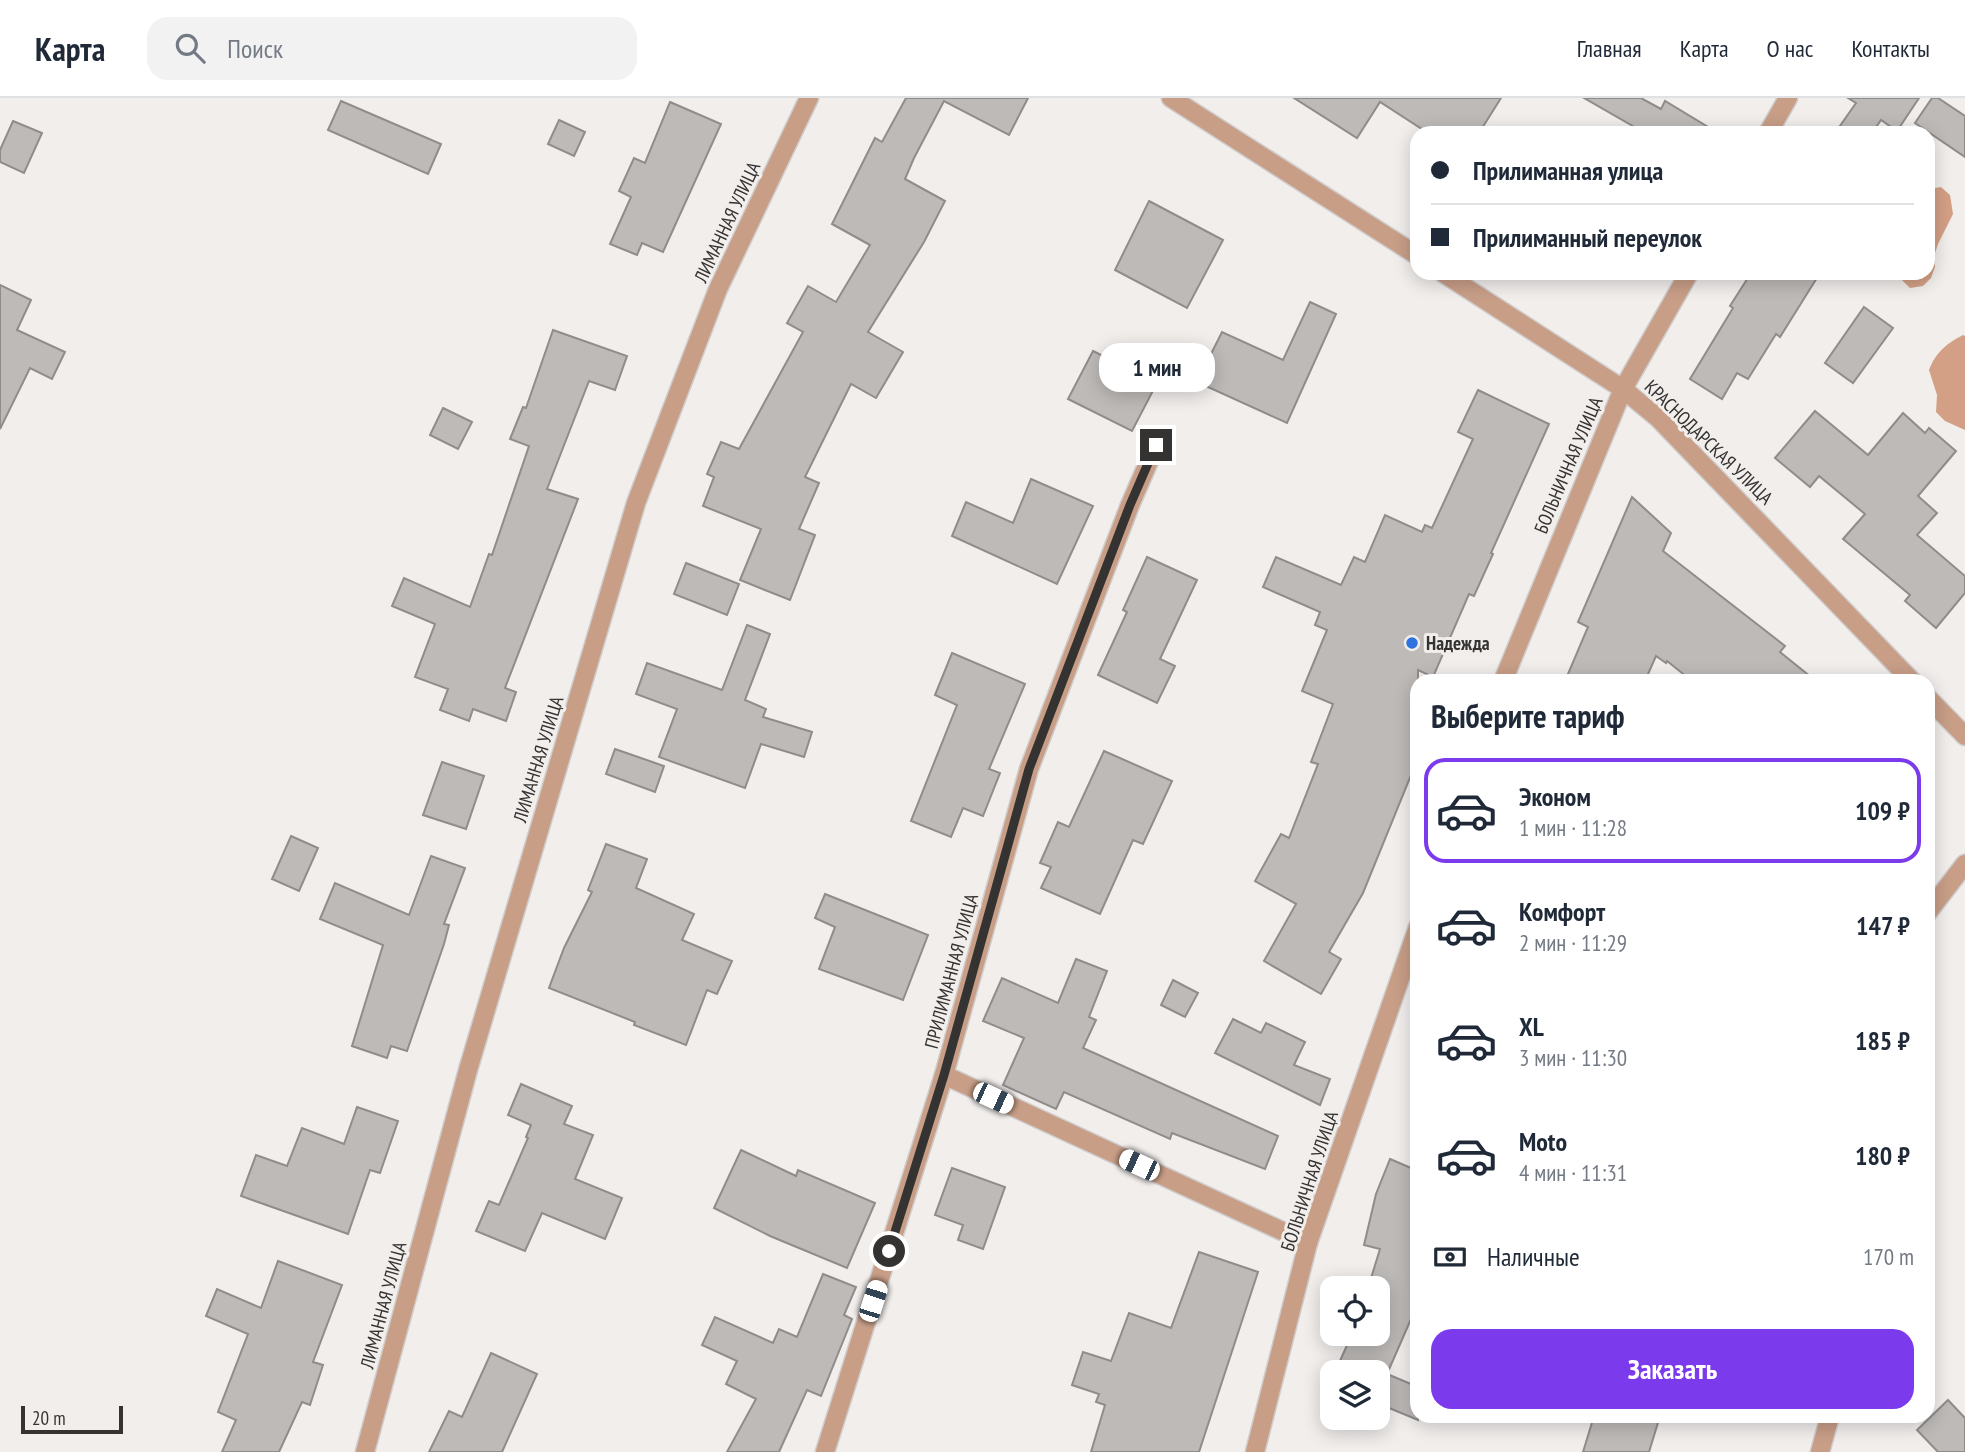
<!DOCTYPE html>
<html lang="ru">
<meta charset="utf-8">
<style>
body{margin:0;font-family:"PT Sans Narrow",sans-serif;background:#f2f2f3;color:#1f2937;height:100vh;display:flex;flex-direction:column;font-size:26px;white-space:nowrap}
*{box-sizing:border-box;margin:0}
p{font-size:23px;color:#747a83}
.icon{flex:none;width:38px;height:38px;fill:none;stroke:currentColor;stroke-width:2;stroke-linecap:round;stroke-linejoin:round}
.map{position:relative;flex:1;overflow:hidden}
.sheet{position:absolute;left:1410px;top:576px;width:525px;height:749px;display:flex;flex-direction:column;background:#fff;border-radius:21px;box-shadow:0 4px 18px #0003}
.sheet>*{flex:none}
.guide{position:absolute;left:1410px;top:28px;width:525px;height:154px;border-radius:21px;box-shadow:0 4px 18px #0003;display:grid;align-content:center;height:154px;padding:0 21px;background:#fff}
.controls{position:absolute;left:1320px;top:1178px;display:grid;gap:14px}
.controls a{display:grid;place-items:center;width:70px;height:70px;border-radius:14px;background:#fff;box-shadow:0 4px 18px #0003;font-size:35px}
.scale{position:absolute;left:21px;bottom:18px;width:102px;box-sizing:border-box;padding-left:7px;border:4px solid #343332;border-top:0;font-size:19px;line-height:24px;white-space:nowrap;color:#343332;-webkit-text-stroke:5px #f1eeec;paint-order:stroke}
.end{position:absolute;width:32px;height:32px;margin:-16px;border:9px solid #343332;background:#fff;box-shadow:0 0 0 4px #fff}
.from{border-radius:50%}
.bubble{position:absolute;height:49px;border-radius:21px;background:#fff;box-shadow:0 4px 18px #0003;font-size:23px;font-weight:600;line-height:49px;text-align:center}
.car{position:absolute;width:21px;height:42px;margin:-21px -10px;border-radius:9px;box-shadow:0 0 5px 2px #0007;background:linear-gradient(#fff 24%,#345 0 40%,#fff 0 76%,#345 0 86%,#fff 0)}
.guide b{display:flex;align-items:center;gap:24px;height:66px;font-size:26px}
.guide b+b{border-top:2px solid #e0e1e3}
.guide i{width:18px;height:18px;background:#1f2937}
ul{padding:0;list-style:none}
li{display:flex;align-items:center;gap:21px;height:105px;margin:0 14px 10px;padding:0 7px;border:4px solid transparent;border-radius:21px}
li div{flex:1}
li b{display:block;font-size:26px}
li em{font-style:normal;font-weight:600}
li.active{border-color:#7c3aed}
li>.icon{width:63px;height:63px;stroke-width:1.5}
h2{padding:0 21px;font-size:32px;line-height:84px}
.pay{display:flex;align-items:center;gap:18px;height:77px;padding:0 21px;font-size:26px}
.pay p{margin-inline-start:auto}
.button{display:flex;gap:14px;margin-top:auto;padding:14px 21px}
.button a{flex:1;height:80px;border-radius:21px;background:#7c3aed;color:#fff;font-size:28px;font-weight:600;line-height:80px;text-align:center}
header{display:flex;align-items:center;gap:42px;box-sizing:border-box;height:98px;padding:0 35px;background:#fff;border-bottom:2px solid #e0e1e3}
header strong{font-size:33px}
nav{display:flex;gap:38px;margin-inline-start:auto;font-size:24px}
.search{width:490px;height:63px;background:#f2f2f3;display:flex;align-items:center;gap:18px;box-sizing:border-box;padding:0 24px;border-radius:21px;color:#747a83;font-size:26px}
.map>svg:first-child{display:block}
.forest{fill:#d4a085}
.building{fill:#bdbab8;stroke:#8f8c8b;stroke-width:2}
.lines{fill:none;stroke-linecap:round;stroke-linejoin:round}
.service-casing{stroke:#cfcccb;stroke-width:21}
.minor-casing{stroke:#cfcccb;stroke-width:21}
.tertiary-casing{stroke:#cfcccb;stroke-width:21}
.service{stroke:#c89e87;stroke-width:18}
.minor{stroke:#c89e87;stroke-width:18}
.tertiary{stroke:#c89e87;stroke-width:18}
.route{stroke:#343332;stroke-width:9}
.poi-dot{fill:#2e72df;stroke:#f1eeec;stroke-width:2.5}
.labels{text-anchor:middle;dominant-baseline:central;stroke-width:6;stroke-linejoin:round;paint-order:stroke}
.street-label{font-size:19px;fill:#343332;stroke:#f1eeec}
.poi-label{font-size:19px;font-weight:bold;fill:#343332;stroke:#f1eeec;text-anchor:start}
</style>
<header>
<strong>Карта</strong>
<div class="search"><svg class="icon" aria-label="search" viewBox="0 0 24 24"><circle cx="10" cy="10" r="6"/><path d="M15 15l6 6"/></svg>Поиск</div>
<nav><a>Главная</a><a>Карта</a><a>О нас</a><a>Контакты</a></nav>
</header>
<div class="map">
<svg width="1965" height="1354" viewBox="0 0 1965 1354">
<rect width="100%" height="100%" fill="#f1eeec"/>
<g class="forest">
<path d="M1941,89l9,8 3,19 -15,30 -4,12 1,11 -4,11 -8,8 -13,2 -15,-15h33l1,-84z"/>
<path d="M1963,237l2,1v94l-20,-9 -9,-9 1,-17 -8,-25c7,-18 17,-26 34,-35z"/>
</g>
<g class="building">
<path d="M906,0h122l-19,37 -65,-34 -30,57 -9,21 40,22 -21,41 -56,90 35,20 -27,46 -25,-14 -46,93 14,6 -20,46 16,6 -25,65 -50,-20 21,-51 -58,-23 11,-29 -7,-3 14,-32 18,7 64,-117 -16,-9 21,-37 28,16 34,-57 -38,-21 43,-86 7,4z"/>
<path d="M1294,0h207l-22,35h-51l-48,-31 -23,36z"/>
<path d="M1584,0h57l20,11 4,-8 53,32h-73z"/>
<path d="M1848,0h71l-22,33 -16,-11 -9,13h-37l21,-30z"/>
<path d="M1932,0h6l27,18v41l-50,-34z"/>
<path d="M341,3l100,43 -13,30 -100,-44z"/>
<path d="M670,4l51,22 -58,128 -21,-9 -5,12 -27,-11 21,-47 -12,-6 15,-33 11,5z"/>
<path d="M559,22l26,12 -11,24 -26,-12z"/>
<path d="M13,23l29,12 -18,40 -24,-11v-12z"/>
<path d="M1149,103l74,39 -36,68 -72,-38z"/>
<path d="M1751,175h69l-40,64 -4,-3 -28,45 -11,-6 -15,26 -32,-20 43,-71 -3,-2z"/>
<path d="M0,187l31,15 -14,30 48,22 -13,27 -22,-11 -30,61z"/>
<path d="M1310,204l26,12 -49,109 -90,-41 25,-50 61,28z"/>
<path d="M1864,209l29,21 -40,55 -28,-20z"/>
<path d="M553,232l74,26 -12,34 -26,-9 -42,108 31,10 -73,189 11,4 -10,29 -33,-12 -4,12 -29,-11 8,-21 -33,-12 20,-53 -43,-18 12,-28 66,29 19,-53 3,1 37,-109 -19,-7 13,-32 3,1z"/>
<path d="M1093,253l64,32 -25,48 -64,-32z"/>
<path d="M1478,292l71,34 -58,129 2,1 -19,42 -5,-2 -36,83 -15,-7v88l-55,135 -34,59 12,7 -20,35 -57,-33 32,-57 -41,-23 26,-47 8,4 29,-74 -7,-2 22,-58 -31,-13 25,-61 -12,-5 5,-13 -57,-25 13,-30 65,28 13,-28 11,5 20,-47 37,17 3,-7 7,3 41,-89 -15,-7z"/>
<path d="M443,310l29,14 -14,27 -28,-14z"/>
<path d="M1815,313l53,44 35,-42 22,20 4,-5 27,23 -38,45 19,17 -20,22 48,41v17l-29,35 -31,-27 5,-6 -67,-56 22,-25 -46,-38 -9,11 -35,-29z"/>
<path d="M1031,381l62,27 -36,78 -105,-48 14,-34 47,21z"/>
<path d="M1632,399l39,36 -8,18 122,95 -5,6 36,29h-124l-25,-20 -1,2 -10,-7 -11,25h-80l23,-54 -10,-5z"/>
<path d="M1147,459l50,23 -37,79 15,7 -18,37 -59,-28 29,-63 -4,-2z"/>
<path d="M686,465l53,21 -12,31 -53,-21z"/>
<path d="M747,527l23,9 -25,66 21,9 -3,8 49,15 -8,25 -43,-13 -16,44 -86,-31 18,-48 -41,-15 11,-31 75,27z"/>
<path d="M952,555l73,31 -36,85 11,4 -17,43 -20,-8 -12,29 -40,-16 46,-116 -22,-10z"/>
<path d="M615,651l49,17 -9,26 -49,-18z"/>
<path d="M1104,653l68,30 -29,63 -10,-4 -33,74 -59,-26 10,-21 -11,-4 18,-41 11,5z"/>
<path d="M442,664l42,14 -18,53 -43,-14z"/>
<path d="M291,738l27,12 -19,43 -27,-12z"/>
<path d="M606,746l41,15 -11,29 58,26 -12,26 50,21 -15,33 -10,-4 -21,55 -52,-20 1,-3 -86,-34 15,-40 28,-56 -4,-2z"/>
<path d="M431,758l34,12 -21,56 5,1 -5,19 -37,107 -16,-5 -4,12 -35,-12 31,-101 -63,-26 15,-36 74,32z"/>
<path d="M825,796l103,41 -25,65 -84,-31 16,-42 -20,-9z"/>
<path d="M1076,861l31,12 -18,46 7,3 -13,28 195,88 -13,33 -93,-36 -2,6 -106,-47 -8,17 -53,-24 21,-47 -41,-17 19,-43 56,25z"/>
<path d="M1173,882l25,13 -13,24 -24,-12z"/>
<path d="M1233,921l28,14 5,-10 39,19 -11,23 36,14 -10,26 -105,-52z"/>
<path d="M521,986l51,22 -8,18 29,11 -18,44 47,19 -17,41 -63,-26 -17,38 -49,-20 13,-30 10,4 29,-67 -2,-1 5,-12 -23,-10z"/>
<path d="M357,1009l41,14 -18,52 -10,-3 -22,64 -107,-38 15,-41 31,11 15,-38 42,16z"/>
<path d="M741,1052l55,26 2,-6 77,33 -28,65 -77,-32 -56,-28z"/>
<path d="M1390,1061l28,12v132l-31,71 31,13v33l-41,-17v-31h-42l17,-38h25v-46h-9l12,-39 -16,-4 12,-51z"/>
<path d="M952,1070l53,19 -22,62 -25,-9 5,-15 -28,-10z"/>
<path d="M1199,1154l59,20 -59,180h-108l14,-47 -9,-3 3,-8 -27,-9 11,-33 28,9 18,-48 42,15z"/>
<path d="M278,1163l64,24 -29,77 10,3 -13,40 -8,-3 -23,50h-57l14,-32 -18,-8 30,-78 -42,-18 11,-27 44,19z"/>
<path d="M823,1176l33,13 -12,28 8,4 -31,77 -14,-6 -28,62h-52l29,-53 -30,-15 11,-23 -35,-16 13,-28 58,26 6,-14 18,8z"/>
<path d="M491,1255l46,21 -35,78h-73l20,-41 13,6z"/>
<path d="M1948,1302l17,18v34h-27l-21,-22z"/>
<path d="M1594,1318h66l-11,36h-66z"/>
</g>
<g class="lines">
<defs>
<path id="service" d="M944,977l364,168"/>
<g id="minor">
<path d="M1768,35l20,-35"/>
<path d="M1503,583l120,-292 66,-116"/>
<path d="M1928,814l37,-48"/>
<path d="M365,1354l103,-382 168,-567 82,-214 91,-191"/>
<path d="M825,1354l119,-377 85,-306 101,-264 26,-60"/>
<path d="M1255,1354l53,-209 110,-316"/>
<path d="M1820,1354l10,-36"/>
</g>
<g id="tertiary">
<path d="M1171,0l247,158"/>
<path d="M1443,175l180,116 35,29 254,263"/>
<path d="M1928,600l37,38"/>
</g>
</defs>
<use href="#service" class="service-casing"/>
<use href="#minor" class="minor-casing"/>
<use href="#tertiary" class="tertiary-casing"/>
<use href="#service" class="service"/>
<use href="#minor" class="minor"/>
<use href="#tertiary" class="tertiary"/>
</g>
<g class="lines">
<path class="route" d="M889,1153l55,-176 85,-306 101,-264 26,-60"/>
</g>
<circle class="poi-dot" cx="1412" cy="545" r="7"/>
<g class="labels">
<g class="street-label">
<text transform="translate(727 124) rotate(-65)">ЛИМАННАЯ УЛИЦА</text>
<text transform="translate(1709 344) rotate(44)">КРАСНОДАРСКАЯ УЛИЦА</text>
<text transform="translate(1568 367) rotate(-67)">БОЛЬНИЧНАЯ УЛИЦА</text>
<text transform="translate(538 661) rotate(-73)">ЛИМАННАЯ УЛИЦА</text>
<text transform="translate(951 873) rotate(-75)">ПРИЛИМАННАЯ УЛИЦА</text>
<text transform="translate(1309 1083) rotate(-72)">БОЛЬНИЧНАЯ УЛИЦА</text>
<text transform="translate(383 1207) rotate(-75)">ЛИМАННАЯ УЛИЦА</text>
</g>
<g class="poi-label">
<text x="1426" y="545">Надежда</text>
</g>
</g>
</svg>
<div class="controls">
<a><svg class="icon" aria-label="locate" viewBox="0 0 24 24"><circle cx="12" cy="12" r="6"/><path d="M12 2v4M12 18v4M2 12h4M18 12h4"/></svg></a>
<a><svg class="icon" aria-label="layers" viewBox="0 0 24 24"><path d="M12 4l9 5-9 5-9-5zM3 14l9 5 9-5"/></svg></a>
</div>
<div class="scale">20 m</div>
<i class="end from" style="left:889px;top:1153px"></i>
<i class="end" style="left:1156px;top:347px"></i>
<div class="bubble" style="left:1099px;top:245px;width:116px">1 мин</div>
<i class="car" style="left:993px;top:1000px;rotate:115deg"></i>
<i class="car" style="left:1139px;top:1067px;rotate:295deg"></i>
<i class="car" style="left:873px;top:1203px;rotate:18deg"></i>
<div class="guide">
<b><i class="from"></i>Прилиманная улица</b>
<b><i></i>Прилиманный переулок</b>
</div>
<section class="sheet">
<h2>Выберите тариф</h2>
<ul>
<li class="active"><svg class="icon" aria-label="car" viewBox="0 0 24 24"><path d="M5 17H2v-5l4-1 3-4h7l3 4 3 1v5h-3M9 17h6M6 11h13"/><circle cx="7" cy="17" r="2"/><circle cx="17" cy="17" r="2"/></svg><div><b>Эконом</b><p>1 мин · 11:28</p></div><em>109 ₽</em></li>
<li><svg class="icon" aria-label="car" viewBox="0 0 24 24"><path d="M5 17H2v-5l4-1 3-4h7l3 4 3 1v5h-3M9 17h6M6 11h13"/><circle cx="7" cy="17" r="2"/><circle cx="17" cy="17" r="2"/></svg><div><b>Комфорт</b><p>2 мин · 11:29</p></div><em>147 ₽</em></li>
<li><svg class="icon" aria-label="car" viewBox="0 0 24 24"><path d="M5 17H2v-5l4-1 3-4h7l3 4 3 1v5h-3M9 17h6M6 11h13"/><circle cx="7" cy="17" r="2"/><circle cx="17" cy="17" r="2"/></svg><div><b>XL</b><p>3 мин · 11:30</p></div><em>185 ₽</em></li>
<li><svg class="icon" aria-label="car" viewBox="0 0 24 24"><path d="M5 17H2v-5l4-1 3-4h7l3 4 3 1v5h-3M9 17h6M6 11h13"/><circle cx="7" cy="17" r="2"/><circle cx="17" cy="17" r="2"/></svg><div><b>Moto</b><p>4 мин · 11:31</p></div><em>180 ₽</em></li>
</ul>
<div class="pay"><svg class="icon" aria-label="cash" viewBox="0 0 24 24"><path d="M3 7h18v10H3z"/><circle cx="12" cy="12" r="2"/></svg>Наличные<p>170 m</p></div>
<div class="button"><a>Заказать</a></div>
</section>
</div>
